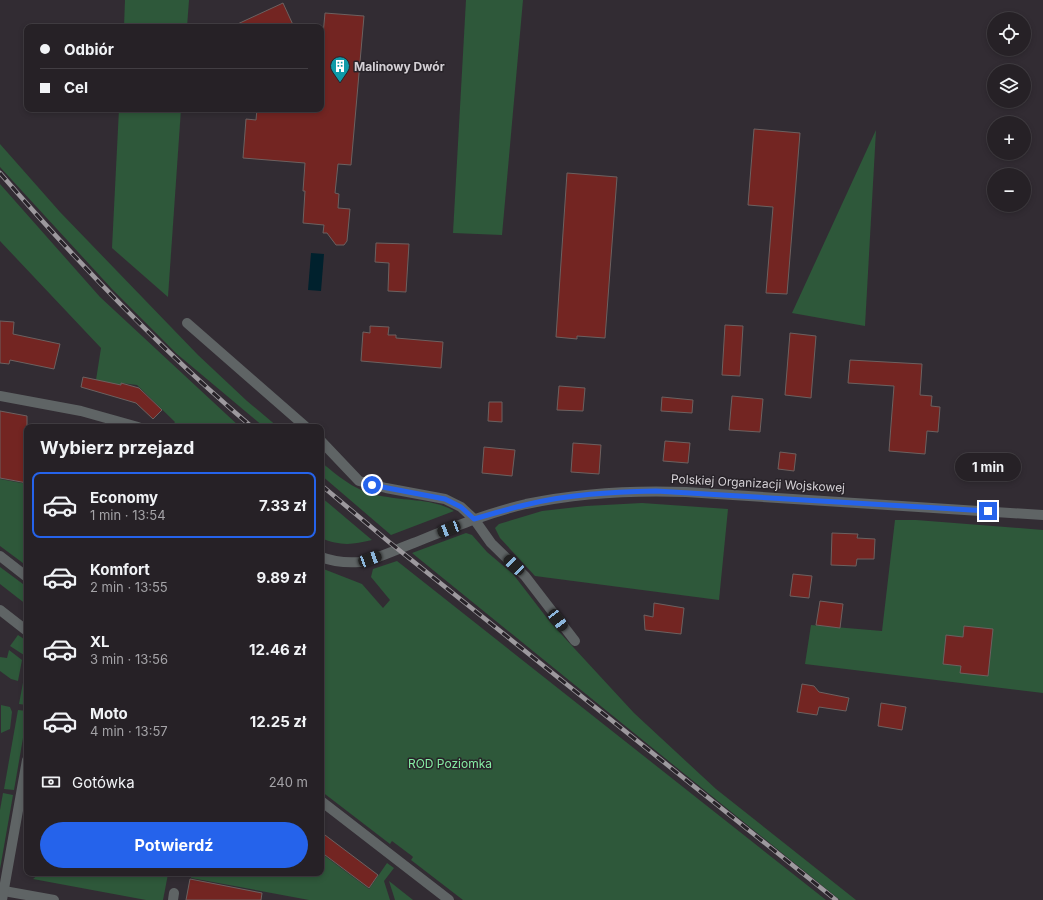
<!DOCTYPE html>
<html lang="pl">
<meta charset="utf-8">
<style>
body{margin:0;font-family:Inter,sans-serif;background:#2e292e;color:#f1f3f6;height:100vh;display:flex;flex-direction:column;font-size:15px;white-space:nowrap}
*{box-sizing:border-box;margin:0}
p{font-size:13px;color:#a4a3a7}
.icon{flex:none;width:22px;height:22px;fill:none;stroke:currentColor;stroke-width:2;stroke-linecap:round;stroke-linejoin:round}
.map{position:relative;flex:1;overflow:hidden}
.drawer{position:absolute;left:24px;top:424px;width:300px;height:452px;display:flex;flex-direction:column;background:#262126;border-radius:8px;box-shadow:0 2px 6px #0003,0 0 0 1px #423e43}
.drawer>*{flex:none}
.hud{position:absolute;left:24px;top:24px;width:300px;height:88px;border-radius:8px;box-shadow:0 2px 6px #0003,0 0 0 1px #423e43;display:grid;align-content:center;height:88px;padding:0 16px;background:#262126}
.fabs{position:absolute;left:987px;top:12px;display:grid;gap:8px}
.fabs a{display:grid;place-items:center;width:44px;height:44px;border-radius:50%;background:#262126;box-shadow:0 2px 6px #0003,0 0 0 1px #423e43;font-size:20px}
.end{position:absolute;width:18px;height:18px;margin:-9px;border:5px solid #2563eb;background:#fff;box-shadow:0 0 0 2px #fff}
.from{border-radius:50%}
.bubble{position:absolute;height:28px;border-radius:14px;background:#262126;box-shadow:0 2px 6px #0003,0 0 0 1px #423e43;font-size:13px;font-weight:700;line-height:28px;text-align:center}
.car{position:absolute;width:12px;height:24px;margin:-12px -6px;border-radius:5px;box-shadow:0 0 3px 1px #0007;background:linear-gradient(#222 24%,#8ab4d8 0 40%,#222 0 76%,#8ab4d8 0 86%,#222 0)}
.hud b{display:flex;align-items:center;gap:14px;height:38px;font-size:15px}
.hud b+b{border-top:1px solid #423e43}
.hud i{width:10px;height:10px;background:#f1f3f6}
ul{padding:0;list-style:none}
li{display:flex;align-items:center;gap:12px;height:66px;margin:0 8px 6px;padding:0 8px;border:2px solid transparent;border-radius:8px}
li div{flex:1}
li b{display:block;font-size:15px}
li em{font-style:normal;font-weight:700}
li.active{border-color:#2563eb}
li>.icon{width:36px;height:36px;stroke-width:1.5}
h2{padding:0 16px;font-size:18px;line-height:48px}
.pay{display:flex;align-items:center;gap:10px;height:44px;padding:0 16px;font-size:15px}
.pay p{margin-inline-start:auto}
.cta{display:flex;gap:8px;margin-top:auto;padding:8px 16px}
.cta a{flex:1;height:46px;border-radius:24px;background:#2563eb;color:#fff;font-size:16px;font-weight:700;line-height:46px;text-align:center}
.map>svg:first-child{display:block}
.green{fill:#2e583a}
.water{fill:#00212d}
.building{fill:#732522;stroke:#6c6160}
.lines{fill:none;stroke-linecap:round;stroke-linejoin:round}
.minor{stroke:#5f6465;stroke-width:10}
.rail-casing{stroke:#9d999e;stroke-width:4.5}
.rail{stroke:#282329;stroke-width:3;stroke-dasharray:9;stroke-linecap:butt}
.route{stroke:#2563eb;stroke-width:5}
.labels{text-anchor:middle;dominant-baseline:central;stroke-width:3;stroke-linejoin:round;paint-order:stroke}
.poi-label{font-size:12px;font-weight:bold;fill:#d4d0d5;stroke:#282329;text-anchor:start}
.street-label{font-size:12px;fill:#d4d0d5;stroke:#282329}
.park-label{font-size:12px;fill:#85eca3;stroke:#282329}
</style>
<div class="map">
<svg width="1043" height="900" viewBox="0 0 1043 900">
<rect width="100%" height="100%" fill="#322c33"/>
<g class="green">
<path d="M125,0h64l-2,27h-63z"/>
<path d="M466,0h57l-21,235 -49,-2z"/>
<path d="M119,109h62l-13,188 -56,-49z"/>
<path d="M876,130l-11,196 -73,-13z"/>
<path d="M0,144l60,68 138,143 49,46 31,26h-14l-87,-73 -65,-65 -112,-122z"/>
<path d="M0,184l100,113 140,130h-69l4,-5 -38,-37 -16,-2 -1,4 -24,-7 5,-32 -101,-107z"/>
<path d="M321,462c23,19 37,31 67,35 21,4 46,2 66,14l-63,24 -70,-60z"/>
<path d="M0,479l27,5v82l-27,-20z"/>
<path d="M321,497l51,43c-20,5 -32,6 -51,-2z"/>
<path d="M642,503l86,6 -9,91 -184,-24 -35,-38 -5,-10 4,-4 43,-13 44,-5z"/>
<path d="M895,520h21l127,10v163l-238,-29 6,-39 71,6z"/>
<path d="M466,533l6,2 15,17 26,22 37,48 84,91 82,76 140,111h-16l-428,-347z"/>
<path d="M397,561l429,339h-363l-52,-40 2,-3 -1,-1 -20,-15 -2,3 -69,-53v-223l41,16 21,24 7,-8 -19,-23 2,-8z"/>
<path d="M0,567l27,20v18l-27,-21z"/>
<path d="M18,635l9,6v16l-17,-11z"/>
<path d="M9,650l13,10 -4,21 -7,-2 -11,-8v-14l7,1z"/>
<path d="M27,661v44l-8,-1z"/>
<path d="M1,705l9,2 2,5 -2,17 -9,4z"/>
<path d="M18,710l9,1v4l-13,75 -10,-1z"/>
<path d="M3,793l10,2 -13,74v-59z"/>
<path d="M321,853l48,36 18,-26 7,5 -10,13 6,19h-81l-118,-22 1,-5h129z"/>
<path d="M40,873h127l1,1 -5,26h-17l-113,-21z"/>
<path d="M389,881l24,19h-18z"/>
</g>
<path class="water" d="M311,253l13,1 -3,37 -13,-1z"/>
<g class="building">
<path d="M283,3l11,24h-63z"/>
<path d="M325,13l39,3 -13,149 -13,-1 -3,29 4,1 -1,14 12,1 -3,32 -3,4h-8l-9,-12h-4l1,-8 -21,-2 2,-32h-2l2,-28 -62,-5 3,-39 10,1 1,-11h64v-52z"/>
<path d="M754,129l46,4 -13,161 -21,-1 7,-86 -25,-2z"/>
<path d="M567,173l50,4 -12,161 -28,-2v3l-21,-2z"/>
<path d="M376,243l33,1 -3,48 -18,-1 1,-28 -14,-1z"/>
<path d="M0,321l14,1 -1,12 47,10 -6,25 -44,-9 -1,4 -9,-1z"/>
<path d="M725,325l18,1 -3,50 -18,-1z"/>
<path d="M370,326l19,1 -1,8h8v3l47,4 -2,26 -80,-7 2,-29 7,1z"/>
<path d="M790,333l26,3 -5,62 -26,-3z"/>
<path d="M850,360l72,4 -2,31 12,1 -1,10 9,1 -2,25 -11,-1 -2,23 -36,-3 5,-65 -46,-3z"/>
<path d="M83,377l38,8v-2l18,5 23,22 -9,9 -17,-16 -55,-16z"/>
<path d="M559,386l26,2 -2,23 -26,-1z"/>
<path d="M732,396l31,3 -3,33 -31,-2z"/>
<path d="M662,397l31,3 -1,13 -31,-2z"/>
<path d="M489,402h13v20l-14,-1z"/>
<path d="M0,411l27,5v67l-27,-5z"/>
<path d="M665,441l25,2 -2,20 -25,-2z"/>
<path d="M573,443l28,2 -2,29 -28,-2z"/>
<path d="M484,447l31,3 -3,26 -30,-3z"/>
<path d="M780,452l16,2 -2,17 -16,-2z"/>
<path d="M832,533l26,1 -1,4 18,1 -1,20h-17l-1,7 -25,-1z"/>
<path d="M793,574l19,2 -3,22 -19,-2z"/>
<path d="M820,601l23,3 -3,24 -24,-3z"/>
<path d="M654,603l30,5 -3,26 -36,-4 -1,-15 9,2z"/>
<path d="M964,626l29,3 -5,47 -28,-3 1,-7 -18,-2 3,-29 17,2z"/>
<path d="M802,684l12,2 5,6 30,6 -3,13 -27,-4 -2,8 -20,-3z"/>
<path d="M881,703l25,4 -4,23 -24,-4z"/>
<path d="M321,832l57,43 -9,13 -48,-36z"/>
<path d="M190,879l72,14 -1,7h-75z"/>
</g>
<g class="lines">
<g class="minor">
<path d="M187,323l119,104"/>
<path d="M0,396l81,15 57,16"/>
<path d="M321,441l38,40 27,7 59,11 16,8 13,12 17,24 34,33 50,65"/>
<path d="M0,556l27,21"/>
<path d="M321,557c13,5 25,6 39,5 17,-3 35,-12 51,-18 38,-15 76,-31 115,-40 53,-11 106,-14 160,-12l357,23"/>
<path d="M0,610l27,21"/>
<path d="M321,801l128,99"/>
<path d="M4,891l50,9"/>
<path d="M2,900l25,-140"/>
<path d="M173,900l1,-7"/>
</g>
<defs>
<g id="rail">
<path d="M0,173c78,90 161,177 252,254"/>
<path d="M321,485l68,57 447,358"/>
</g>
</defs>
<use href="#rail" class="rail-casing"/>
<use href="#rail" class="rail"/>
</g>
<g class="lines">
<path class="route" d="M372,485l73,14 16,8 13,12c17,-5 34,-10 51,-14 43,-11 87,-13 131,-14l332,20"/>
</g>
<defs>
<symbol id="building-pin" viewBox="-11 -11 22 30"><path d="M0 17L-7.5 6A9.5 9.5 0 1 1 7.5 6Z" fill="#0f9aa8" stroke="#282329"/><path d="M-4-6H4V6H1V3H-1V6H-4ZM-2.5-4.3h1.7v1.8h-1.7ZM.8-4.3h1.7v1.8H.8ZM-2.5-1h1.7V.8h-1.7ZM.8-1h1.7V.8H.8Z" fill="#fff"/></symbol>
</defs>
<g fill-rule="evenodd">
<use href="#building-pin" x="329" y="55" width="22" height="30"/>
</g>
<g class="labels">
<g class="poi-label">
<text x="354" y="66">Malinowy Dwór</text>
</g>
<g class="street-label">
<text transform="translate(758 483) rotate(3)">Polskiej Organizacji Wojskowej</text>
</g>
<g class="park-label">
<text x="450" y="763">ROD Poziomka</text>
</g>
</g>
</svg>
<div class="fabs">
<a><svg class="icon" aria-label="locate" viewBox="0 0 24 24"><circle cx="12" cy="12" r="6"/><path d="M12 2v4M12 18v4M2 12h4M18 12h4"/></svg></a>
<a><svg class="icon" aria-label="layers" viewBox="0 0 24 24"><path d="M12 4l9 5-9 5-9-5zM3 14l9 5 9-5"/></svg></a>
<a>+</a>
<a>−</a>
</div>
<i class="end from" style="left:372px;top:485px"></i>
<i class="end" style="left:988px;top:511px"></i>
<div class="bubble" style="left:955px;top:453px;width:66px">1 min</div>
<i class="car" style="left:449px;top:529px;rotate:249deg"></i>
<i class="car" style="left:370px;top:559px;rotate:70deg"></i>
<i class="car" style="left:514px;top:565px;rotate:314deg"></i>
<i class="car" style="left:558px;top:620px;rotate:143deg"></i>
<div class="hud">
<b><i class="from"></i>Odbiór</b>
<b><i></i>Cel</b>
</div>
<section class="drawer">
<h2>Wybierz przejazd</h2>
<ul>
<li class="active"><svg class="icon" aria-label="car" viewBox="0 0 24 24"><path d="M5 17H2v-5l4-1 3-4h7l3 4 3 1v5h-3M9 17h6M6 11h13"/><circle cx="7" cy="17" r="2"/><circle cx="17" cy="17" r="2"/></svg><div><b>Economy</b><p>1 min · 13:54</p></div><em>7.33 zł</em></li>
<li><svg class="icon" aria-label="car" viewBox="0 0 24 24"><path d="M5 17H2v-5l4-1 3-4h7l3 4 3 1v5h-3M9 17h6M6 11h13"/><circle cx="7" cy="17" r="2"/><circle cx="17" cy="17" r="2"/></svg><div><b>Komfort</b><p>2 min · 13:55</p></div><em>9.89 zł</em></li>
<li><svg class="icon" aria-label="car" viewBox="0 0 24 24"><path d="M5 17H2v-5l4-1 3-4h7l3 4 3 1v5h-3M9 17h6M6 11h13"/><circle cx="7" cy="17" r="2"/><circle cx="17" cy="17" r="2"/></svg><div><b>XL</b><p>3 min · 13:56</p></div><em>12.46 zł</em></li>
<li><svg class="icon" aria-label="car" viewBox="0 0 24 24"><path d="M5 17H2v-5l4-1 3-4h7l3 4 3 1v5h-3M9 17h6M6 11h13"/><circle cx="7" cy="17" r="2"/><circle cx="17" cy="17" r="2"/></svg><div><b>Moto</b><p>4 min · 13:57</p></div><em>12.25 zł</em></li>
</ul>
<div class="pay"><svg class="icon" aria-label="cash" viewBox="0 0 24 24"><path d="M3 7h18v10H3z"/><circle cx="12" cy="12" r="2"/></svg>Gotówka<p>240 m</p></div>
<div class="cta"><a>Potwierdź</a></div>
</section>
</div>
